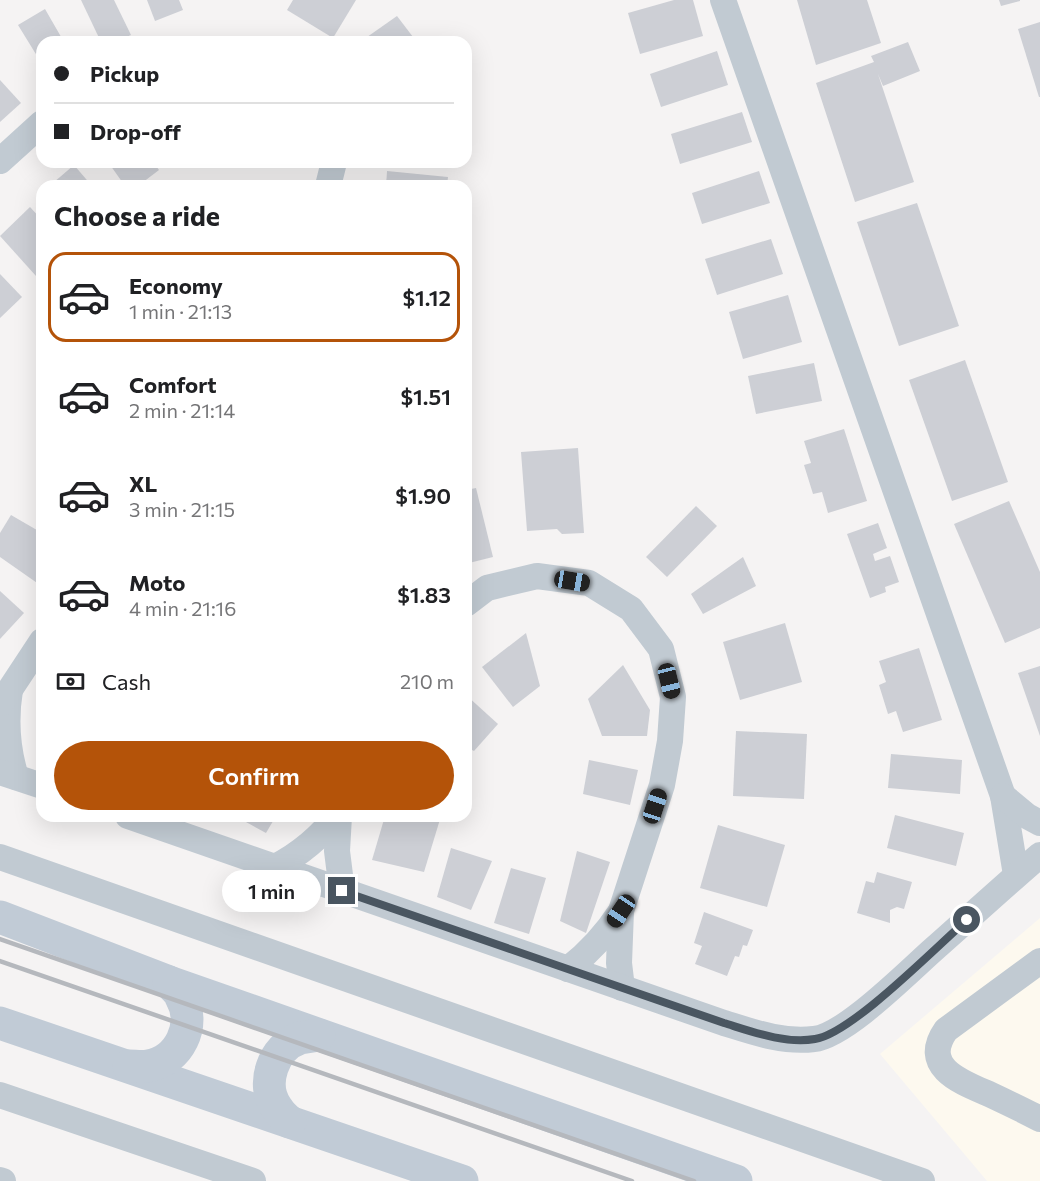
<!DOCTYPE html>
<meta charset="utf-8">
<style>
body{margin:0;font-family:Commissioner,sans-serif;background:#f6f6f6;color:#202124;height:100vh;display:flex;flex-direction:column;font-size:22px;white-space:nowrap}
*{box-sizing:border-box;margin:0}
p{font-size:20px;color:#757577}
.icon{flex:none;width:33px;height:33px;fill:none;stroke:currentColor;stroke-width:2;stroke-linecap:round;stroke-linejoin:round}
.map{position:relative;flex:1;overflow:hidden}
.panel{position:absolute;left:36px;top:180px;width:436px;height:642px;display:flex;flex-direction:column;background:#fff;border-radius:18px;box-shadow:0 6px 24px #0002}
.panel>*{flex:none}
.guide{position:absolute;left:36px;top:36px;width:436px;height:132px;border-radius:18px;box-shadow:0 6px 24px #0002;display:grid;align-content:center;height:132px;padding:0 18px;background:#fff}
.end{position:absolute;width:27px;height:27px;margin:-14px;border:8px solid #4a5661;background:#fff;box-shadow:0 0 0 3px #fff}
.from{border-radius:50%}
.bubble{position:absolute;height:42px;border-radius:21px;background:#fff;box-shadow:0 6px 24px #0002;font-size:20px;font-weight:600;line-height:42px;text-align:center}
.car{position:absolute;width:18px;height:36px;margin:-18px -9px;border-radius:8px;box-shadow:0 0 4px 2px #0007;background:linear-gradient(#222 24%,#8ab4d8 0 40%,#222 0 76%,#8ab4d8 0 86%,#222 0)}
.guide b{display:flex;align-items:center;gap:21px;height:57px;font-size:22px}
.guide b+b{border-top:2px solid #e0e0e0}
.guide i{width:15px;height:15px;background:#202124}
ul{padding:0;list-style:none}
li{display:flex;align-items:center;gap:18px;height:90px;margin:0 12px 9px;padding:0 6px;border:3px solid transparent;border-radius:18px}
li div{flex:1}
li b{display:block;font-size:22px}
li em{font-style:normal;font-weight:600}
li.on{border-color:#b45309}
li>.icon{width:54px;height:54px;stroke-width:1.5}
h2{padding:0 18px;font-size:27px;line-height:72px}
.pay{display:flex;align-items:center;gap:15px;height:66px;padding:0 18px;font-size:22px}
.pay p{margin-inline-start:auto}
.button{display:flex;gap:12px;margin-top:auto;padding:12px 18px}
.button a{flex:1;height:69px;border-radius:36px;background:#b45309;color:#fff;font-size:24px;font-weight:600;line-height:69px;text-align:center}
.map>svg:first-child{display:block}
.commercial{fill:#fdf9ef}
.building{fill:#cdcfd5}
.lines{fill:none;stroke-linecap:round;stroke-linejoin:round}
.minor{stroke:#c1cad2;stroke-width:26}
.secondary{stroke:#c1cbd6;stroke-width:33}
.rail{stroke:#b5b8bd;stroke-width:4.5}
.route{stroke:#4a5661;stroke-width:8}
</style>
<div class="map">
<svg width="1040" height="1181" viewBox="0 0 1040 1181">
<rect width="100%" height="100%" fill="#f5f3f3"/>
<path class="commercial" d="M1040,918v263h-53l-107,-127z"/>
<g class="building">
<path d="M81,0h33l17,35 -16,7h-14z"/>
<path d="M147,0h32l4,10 -28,11z"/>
<path d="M293,0h63l-23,38 -46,-28z"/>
<path d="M674,0h19l10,36 -63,18 -12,-41z"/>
<path d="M797,0h70l14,43 -65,22z"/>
<path d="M999,0h21v1l-19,5z"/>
<path d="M45,9l19,33h-22v22l-24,-39z"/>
<path d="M397,16l16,21 -7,5h-46z"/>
<path d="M1040,22v75h-1l-21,-68z"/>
<path d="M908,42l12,29 -37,15 -5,-12 36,108 -59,20 -39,-119 58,-21 -3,-6z"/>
<path d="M717,51l11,34 -67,22 -11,-33z"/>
<path d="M0,80l21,23 -21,19z"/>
<path d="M742,112l10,30 -72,22 -9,-30z"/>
<path d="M108,162h45l6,8 -21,16h-13z"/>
<path d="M74,165l18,21h-36l-3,-3z"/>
<path d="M387,171l61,6 -1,9h-61z"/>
<path d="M759,171l11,32 -68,21 -10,-31z"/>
<path d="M917,203l42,123 -60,20 -42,-124z"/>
<path d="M30,207l12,13v51l-6,5 -36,-40z"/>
<path d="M771,239l12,35 -66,21 -12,-36z"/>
<path d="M0,274l22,23 -22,21z"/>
<path d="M788,295l14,47 -59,17 -14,-47z"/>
<path d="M965,360l43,122 -56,19 -43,-121z"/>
<path d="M814,363l8,38 -66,13 -8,-38z"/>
<path d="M844,429l23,72 -39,12 -6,-21 -9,2 -9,-29 7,-2 -7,-22z"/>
<path d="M578,448l6,85 -22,1 -5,-5 -30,2 -6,-79z"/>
<path d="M476,488l17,69 -24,6 -3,-12v-61z"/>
<path d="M1009,501l31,71v56l-35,15 -51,-119z"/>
<path d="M696,506l21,20 -50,51 -21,-20z"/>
<path d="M11,515l31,18v49l-2,3 -40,-28v-24z"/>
<path d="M878,523l9,25 -14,6 2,7 15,-5 9,26 -14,5 1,5 -16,6 -23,-64z"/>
<path d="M743,557l13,29 -53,28 -12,-20z"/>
<path d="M0,591l24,22 -24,26z"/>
<path d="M785,623l17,59 -62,18 -17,-58z"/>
<path d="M526,633l14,53 -27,21 -31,-40z"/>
<path d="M919,648l23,72 -39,12 -7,-21 -8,3 -9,-29 7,-3 -7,-21z"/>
<path d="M623,665l27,45 -3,26h-45l-14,-37z"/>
<path d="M1040,666v70l-22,-63z"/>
<path d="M466,695l32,29 -24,27 -8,-4z"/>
<path d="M736,731l71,3 -3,65 -71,-3z"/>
<path d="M891,754l71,6 -2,34 -72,-6z"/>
<path d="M589,760l49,10 -8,35 -47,-11z"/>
<path d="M895,815l69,18 -8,33 -69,-18z"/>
<path d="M235,816h41l-10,17z"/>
<path d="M385,816h56l-17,56 -52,-12z"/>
<path d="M718,825l67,20 -18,62 -67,-19z"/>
<path d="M451,848l41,13 -21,49 -34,-13z"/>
<path d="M577,851l33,11 -24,71 -26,-12z"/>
<path d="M511,868l35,10 -17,56 -35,-11z"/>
<path d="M877,872l35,10 -8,27 -7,-2 -7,3v13l-33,-10 9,-32 8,2z"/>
<path d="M704,912l49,18 -6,16 -4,-1 -4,12 -4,-1 -8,20 -32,-12 7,-18 -8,-3z"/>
</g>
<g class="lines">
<g class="minor">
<path d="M723,0l280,796 13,79"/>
<path d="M0,161l42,-38"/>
<path d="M328,186l6,-24"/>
<path d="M466,604l21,-16 50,-12 52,7 42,26 30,40 12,48 -3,44 -8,44 -41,126 -2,52 3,25"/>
<path d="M10,690c-5,31 -3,58 6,87"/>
<path d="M1,703l41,-62"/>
<path d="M0,772l42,14"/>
<path d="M1003,796l24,20 13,7"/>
<path d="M128,816l596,207c29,9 59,20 90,16 31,-3 95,-68 120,-90 35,-31 70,-63 106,-94"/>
<path d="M339,816l-2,35 5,40"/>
<path d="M0,857l922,324"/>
<path d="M275,867c25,-13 44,-28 61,-51"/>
<path d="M1040,961l-94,69c-26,37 15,52 43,64 17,8 34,16 51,25"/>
<path d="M568,969c22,-17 38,-35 53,-58"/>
<path d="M0,1095l253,86"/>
<path d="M0,1180l3,1"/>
</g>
<g class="secondary">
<path d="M0,917l169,65 567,199"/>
<path d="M0,1023l462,158"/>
<path d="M129,1066c6,0 13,1 19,0 31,-5 49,-41 33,-69 -2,-6 -8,-10 -12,-15"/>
<path d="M290,1122c-5,-4 -10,-9 -13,-14 -17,-23 -4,-61 23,-70 6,-1 13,-2 19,-3"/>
</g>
<g class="rail">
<path d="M0,939l694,242"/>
<path d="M0,961l632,220"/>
</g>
</g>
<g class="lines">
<path class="route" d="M342,891l382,132c29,9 61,21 91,16 36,-5 121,-92 152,-119"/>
</g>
</svg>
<i class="end from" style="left:967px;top:920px"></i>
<i class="end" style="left:342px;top:891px"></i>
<div class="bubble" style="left:222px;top:870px;width:99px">1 min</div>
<i class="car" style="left:572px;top:581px;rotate:99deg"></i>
<i class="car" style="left:669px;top:681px;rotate:166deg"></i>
<i class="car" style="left:655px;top:806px;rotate:18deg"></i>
<i class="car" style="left:621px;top:911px;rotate:214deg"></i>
<div class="guide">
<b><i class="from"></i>Pickup</b>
<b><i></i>Drop-off</b>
</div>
<section class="panel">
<h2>Choose a ride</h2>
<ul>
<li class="on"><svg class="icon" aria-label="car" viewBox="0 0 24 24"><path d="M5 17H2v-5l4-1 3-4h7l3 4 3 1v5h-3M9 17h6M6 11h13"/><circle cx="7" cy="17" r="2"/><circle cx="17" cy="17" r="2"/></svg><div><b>Economy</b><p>1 min · 21:13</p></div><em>$1.12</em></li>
<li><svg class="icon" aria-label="car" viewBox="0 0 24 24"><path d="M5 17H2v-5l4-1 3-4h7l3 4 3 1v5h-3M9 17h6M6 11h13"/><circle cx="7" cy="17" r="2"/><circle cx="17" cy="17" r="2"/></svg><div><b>Comfort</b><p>2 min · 21:14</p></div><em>$1.51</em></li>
<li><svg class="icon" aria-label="car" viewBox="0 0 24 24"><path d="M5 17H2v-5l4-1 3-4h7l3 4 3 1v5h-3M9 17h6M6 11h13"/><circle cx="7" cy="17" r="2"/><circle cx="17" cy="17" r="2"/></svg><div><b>XL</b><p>3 min · 21:15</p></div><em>$1.90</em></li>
<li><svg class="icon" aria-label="car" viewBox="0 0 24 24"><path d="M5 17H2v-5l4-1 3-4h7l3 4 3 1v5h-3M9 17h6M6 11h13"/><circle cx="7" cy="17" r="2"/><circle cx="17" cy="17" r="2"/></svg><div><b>Moto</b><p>4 min · 21:16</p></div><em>$1.83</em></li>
</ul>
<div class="pay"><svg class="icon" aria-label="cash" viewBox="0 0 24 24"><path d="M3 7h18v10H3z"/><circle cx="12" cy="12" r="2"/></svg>Cash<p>210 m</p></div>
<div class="button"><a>Confirm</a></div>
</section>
</div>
